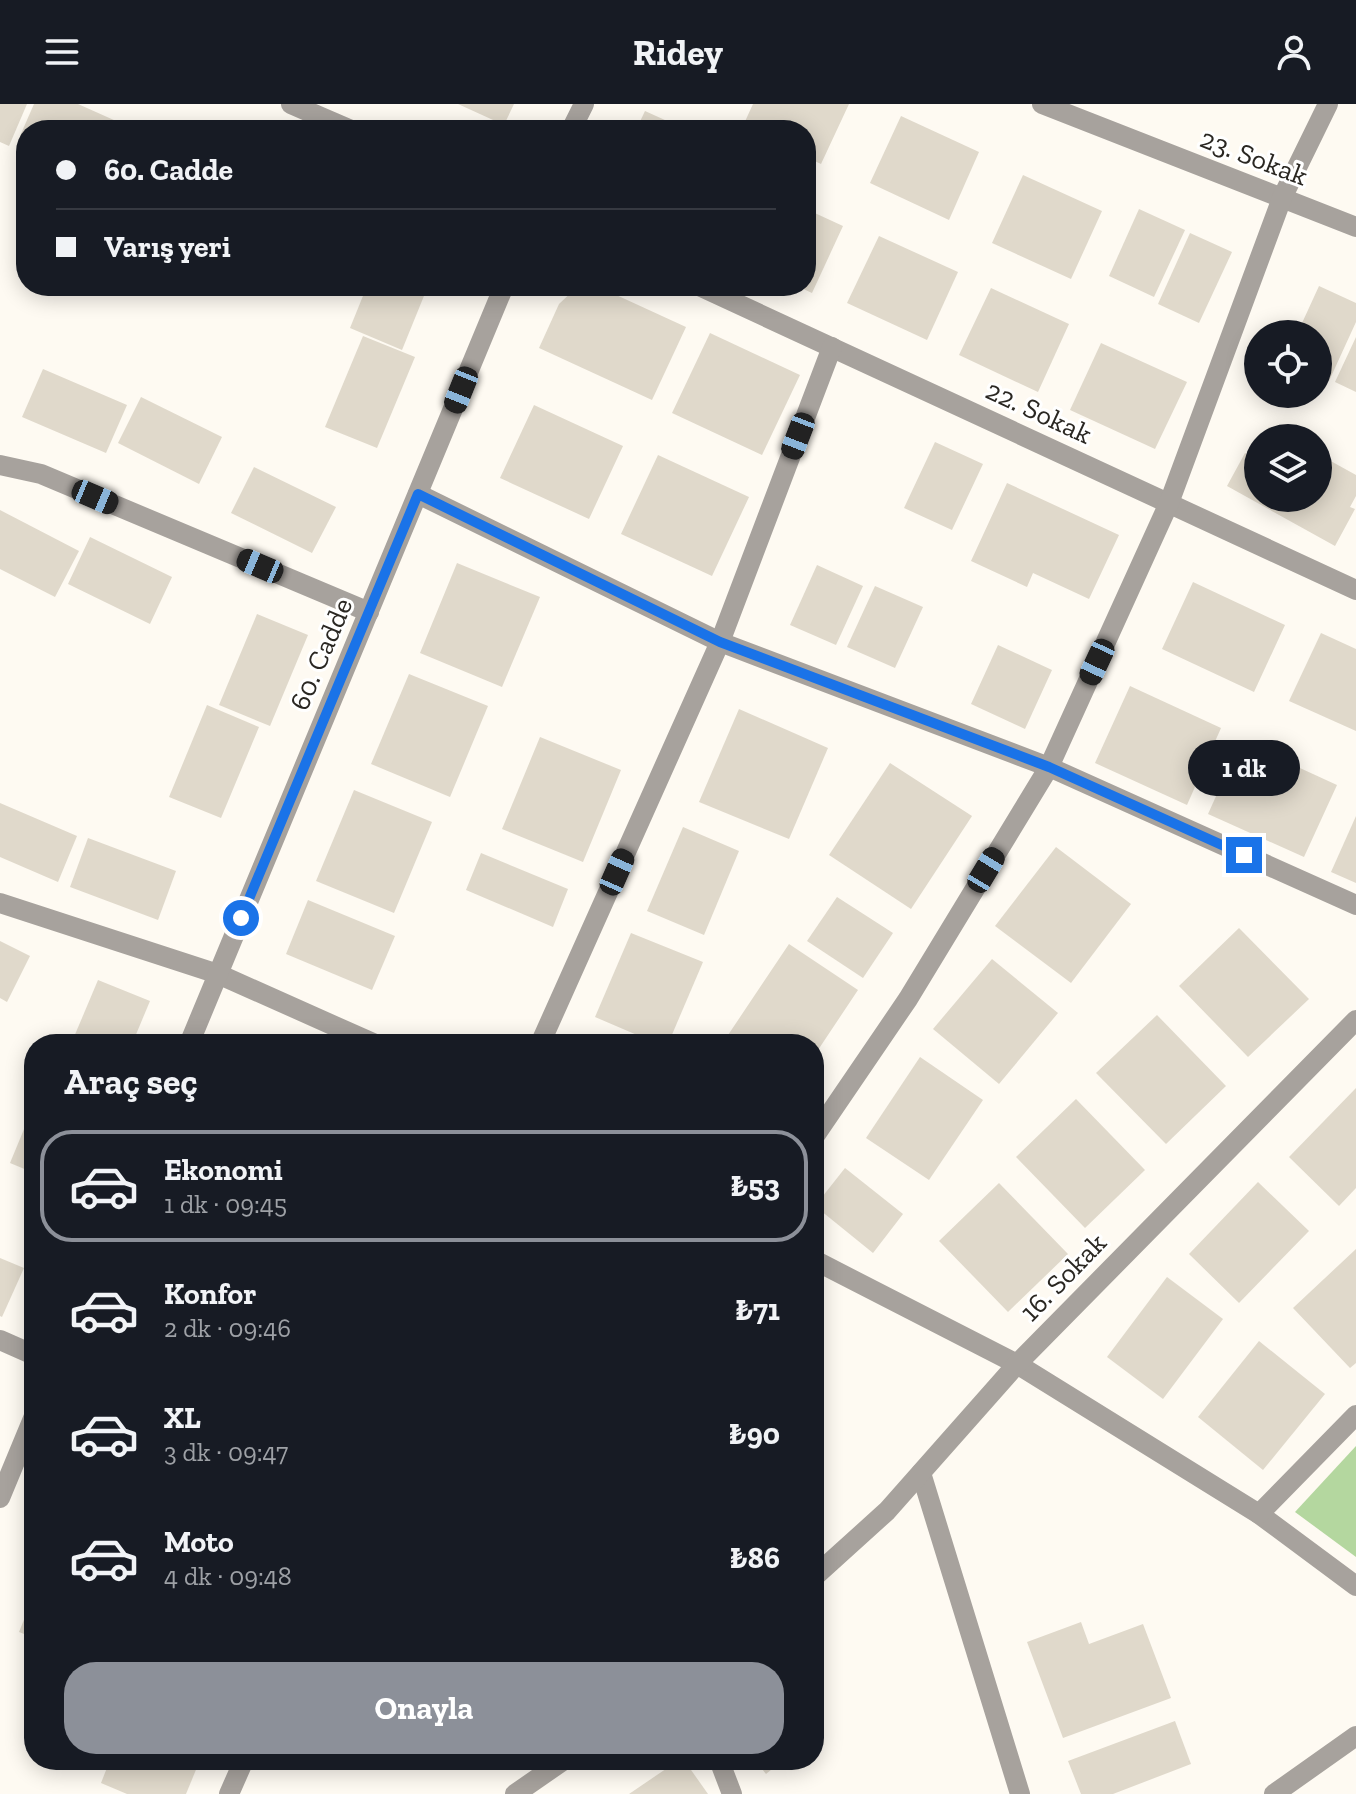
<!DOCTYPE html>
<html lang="tr">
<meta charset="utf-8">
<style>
body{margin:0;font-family:"Zilla Slab",serif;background:#242831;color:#f1f3f6;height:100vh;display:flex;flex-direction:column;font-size:30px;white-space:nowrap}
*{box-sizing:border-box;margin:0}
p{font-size:26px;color:#9ea1a6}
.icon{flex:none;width:44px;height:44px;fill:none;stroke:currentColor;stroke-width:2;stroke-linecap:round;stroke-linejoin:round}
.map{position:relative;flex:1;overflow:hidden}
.drawer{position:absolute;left:24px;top:930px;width:800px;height:736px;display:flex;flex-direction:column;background:#171b24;border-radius:32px;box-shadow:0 4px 20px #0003}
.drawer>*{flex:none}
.banner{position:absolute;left:16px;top:16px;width:800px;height:176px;border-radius:32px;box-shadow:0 4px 20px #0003;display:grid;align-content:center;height:176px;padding:0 40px;background:#171b24}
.fabs{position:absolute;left:1244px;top:216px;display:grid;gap:16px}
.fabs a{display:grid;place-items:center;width:88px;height:88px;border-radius:50%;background:#171b24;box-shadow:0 4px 20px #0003;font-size:40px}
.end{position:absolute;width:36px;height:36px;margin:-18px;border:10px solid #1a73e8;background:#fff;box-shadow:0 0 0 4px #fff}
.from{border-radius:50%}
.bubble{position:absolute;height:56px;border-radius:28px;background:#171b24;box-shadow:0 4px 20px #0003;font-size:26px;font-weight:700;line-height:56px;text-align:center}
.car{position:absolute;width:24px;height:48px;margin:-24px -12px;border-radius:10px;box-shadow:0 0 6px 2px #0007;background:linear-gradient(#222 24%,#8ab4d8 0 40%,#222 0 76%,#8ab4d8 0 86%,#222 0)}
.banner b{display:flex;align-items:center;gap:28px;height:76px;font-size:30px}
.banner b+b{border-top:2px solid #363941}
.banner i{width:20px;height:20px;background:#f1f3f6}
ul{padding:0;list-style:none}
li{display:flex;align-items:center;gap:24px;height:112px;margin:0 16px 12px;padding:0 24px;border:4px solid transparent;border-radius:32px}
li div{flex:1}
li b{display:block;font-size:30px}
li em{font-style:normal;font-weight:700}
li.current{border-color:#8c9099}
li>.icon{width:72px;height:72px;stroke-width:1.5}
h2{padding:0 40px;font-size:36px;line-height:96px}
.primary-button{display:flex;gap:16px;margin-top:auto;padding:16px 40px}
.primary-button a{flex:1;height:92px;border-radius:32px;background:#8c9099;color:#fff;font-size:32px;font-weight:700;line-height:92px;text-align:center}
header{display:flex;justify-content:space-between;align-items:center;height:104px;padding:0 40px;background:#171b24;font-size:36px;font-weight:700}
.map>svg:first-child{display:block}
.green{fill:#b4d79f}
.building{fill:#e0d9cb}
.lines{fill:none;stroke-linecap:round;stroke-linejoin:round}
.street{stroke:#a7a29d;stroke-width:20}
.route{stroke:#1a73e8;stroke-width:10}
.labels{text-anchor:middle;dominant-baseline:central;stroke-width:6;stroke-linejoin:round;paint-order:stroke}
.street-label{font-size:28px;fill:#2a2722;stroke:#fff}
</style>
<header><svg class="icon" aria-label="menu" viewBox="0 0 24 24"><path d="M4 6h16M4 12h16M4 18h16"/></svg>Ridey<svg class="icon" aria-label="person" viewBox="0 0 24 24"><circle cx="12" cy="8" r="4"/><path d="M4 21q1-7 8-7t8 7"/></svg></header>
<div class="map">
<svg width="1356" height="1690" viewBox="0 0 1356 1690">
<rect width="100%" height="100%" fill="#fefaf2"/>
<path class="green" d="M1356,1342v111l-61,-45z"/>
<g class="building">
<path d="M0,0h27l-18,42 -9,-4z"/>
<path d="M34,0h44l47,21 -3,5h-96v9l-6,-3z"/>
<path d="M458,0h56l-10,21z"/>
<path d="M753,0h96l-28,60 -15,-7v-27l-64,-2z"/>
<path d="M645,7l42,19h-51z"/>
<path d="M901,12l78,36 -30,68 -79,-37z"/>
<path d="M1023,71l79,36 -31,68 -79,-36z"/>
<path d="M806,105l37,17 -31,67 -15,-7h9z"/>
<path d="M1139,105l46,21 -31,67 -45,-21z"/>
<path d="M1190,129l42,19 -33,71 -41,-19z"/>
<path d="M879,132l79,36 -31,68 -80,-37z"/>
<path d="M367,182h61l-26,64 -52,-22z"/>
<path d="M1319,182l37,17v19l-27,59 -11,-5v-42h-21z"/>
<path d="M576,184h25l85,39 -34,73 -113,-52 20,-44z"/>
<path d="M991,184l78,36 -31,68 -79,-37z"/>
<path d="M710,229l90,42 -38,80 -90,-42z"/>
<path d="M363,232l52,21 -38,91 -52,-21z"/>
<path d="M1356,233v55l-21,-10z"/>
<path d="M1101,239l86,39 -32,67 -85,-39z"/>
<path d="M43,265l84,36 -21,48 -84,-36z"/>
<path d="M141,293l81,40 -23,47 -81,-41z"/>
<path d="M534,301l89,41 -34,73 -89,-41z"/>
<path d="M1269,323l19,11h-25z"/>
<path d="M935,338l48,22 -31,66 -48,-22z"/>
<path d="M1258,342v52h60v-44l38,21v21l-6,11 5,2 -20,37 -108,-60 18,-33 7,4z"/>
<path d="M658,351l91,42 -37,79 -91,-42z"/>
<path d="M254,363l82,40 -24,46 -81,-40z"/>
<path d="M1007,379l112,52 -30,64 -56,-26 -6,14 -56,-26z"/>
<path d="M0,406l79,41 -24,46 -55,-28z"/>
<path d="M90,433l82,40 -22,47 -82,-40z"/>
<path d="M457,459l83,34 -38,90 -82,-34z"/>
<path d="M817,461l46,21 -27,59 -46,-20z"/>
<path d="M1193,478l92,43 -31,67 -92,-43z"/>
<path d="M875,482l48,21 -28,61 -48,-21z"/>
<path d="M257,510l51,21 -38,91 -51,-21z"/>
<path d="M1321,529l35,16v82l-67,-30z"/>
<path d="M998,541l54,25 -27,59 -54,-25z"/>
<path d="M409,570l79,32 -38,91 -79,-33z"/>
<path d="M1130,582l91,42 -34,77 -92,-42z"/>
<path d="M207,601l52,22 -38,91 -52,-21z"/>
<path d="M739,605l89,39 -39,91 -90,-37z"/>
<path d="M540,633l81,33 -38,92 -81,-33z"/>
<path d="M1241,637l96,44 -33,72 -96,-43z"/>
<path d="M890,659l82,53 -61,93 -82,-54z"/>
<path d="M354,686l78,32 -38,91 -78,-32z"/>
<path d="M0,699l77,33 -19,46 -58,-25z"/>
<path d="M1356,712v67l-25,-11z"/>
<path d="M683,723l56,24 -35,84 -57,-24z"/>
<path d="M88,734l88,33 -18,49 -88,-33z"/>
<path d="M1056,743l75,57 -60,79 -76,-57z"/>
<path d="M481,749l87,36 -15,38 -87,-37z"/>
<path d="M837,793l56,36 -30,45 -56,-37z"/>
<path d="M308,796l87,36 -23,54 -86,-36z"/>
<path d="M1239,824l70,71 -61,58 -69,-71z"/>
<path d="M631,829l72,29 -35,82h-10l-63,-27z"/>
<path d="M0,837l30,15 -23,46 -7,-4z"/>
<path d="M789,840l69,46 -44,66v-12h-92z"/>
<path d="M992,855l66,54 -59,71 -66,-55z"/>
<path d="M98,876l52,21 -18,43h-61z"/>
<path d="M1157,911l69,71 -60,58 -70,-71z"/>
<path d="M920,953l63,43 -54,80 -63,-42z"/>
<path d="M1356,984v100l-17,18 -50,-49z"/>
<path d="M1076,995l69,71 -60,58 -69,-71z"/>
<path d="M34,1001v68l-24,-10z"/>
<path d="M845,1064l58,46 -30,39 -58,-47z"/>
<path d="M1258,1078l51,49 -70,72 -50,-49z"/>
<path d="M999,1079l69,71 -60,58 -69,-71z"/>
<path d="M1356,1145v114l-6,5 -57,-60z"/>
<path d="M0,1154l24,10 -22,49 -2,-1z"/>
<path d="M1167,1173l56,42 -60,80 -56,-42z"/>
<path d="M1259,1237l66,53 -62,76 -65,-53z"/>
<path d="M34,1491v43l-15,-6z"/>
<path d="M1081,1518l8,22 54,-20 28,74 -108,40 -36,-96z"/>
<path d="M1175,1617l16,43 -78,30h-32l-13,-33z"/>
<path d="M110,1656h90l-14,34h-59l-26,-11z"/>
<path d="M679,1656h5l24,34h-79z"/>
<path d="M755,1656h28l-17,14z"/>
</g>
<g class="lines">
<g class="street">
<path d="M291,0l60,26"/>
<path d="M1042,0l314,123"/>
<path d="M571,26l13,-26"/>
<path d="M699,182l657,304"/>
<path d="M0,361l41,9 328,138"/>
<path d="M418,390l302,148 329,125 307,138"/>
<path d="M0,799l218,71 157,70"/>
<path d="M189,940l315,-758"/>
<path d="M540,940l180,-402 112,-295"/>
<path d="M814,1033l94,-138 141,-232 120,-264 113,-305 46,-94"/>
<path d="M814,1156l203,104 242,150 97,72"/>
<path d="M0,1236l34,15"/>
<path d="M921,1369l99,321"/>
<path d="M0,1394l34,-82"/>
<path d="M1259,1410l97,-99"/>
<path d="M814,1473l73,-66 130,-147 339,-344"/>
<path d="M719,1656l13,34"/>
<path d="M229,1690l15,-34"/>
<path d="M515,1690l49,-34"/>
<path d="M1274,1690l82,-58"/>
</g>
</g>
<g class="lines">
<path class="route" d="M241,814l177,-424 302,148 329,125 195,88"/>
</g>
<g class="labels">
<g class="street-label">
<text transform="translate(1254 53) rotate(21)">23. Sokak</text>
<text transform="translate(1039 308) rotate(25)">22. Sokak</text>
<text transform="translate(321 550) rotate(-67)">60. Cadde</text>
<text transform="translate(1063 1173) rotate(-46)">16. Sokak</text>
</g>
</g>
</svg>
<div class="fabs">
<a><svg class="icon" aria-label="locate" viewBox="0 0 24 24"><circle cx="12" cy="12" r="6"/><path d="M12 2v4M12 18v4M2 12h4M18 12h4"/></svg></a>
<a><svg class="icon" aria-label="layers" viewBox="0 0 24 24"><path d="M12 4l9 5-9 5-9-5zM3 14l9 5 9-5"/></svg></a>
</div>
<i class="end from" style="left:241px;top:814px"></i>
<i class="end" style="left:1244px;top:751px"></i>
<div class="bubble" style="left:1188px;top:636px;width:112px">1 dk</div>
<i class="car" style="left:461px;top:286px;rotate:202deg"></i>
<i class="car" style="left:798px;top:332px;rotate:201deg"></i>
<i class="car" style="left:95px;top:393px;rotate:113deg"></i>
<i class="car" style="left:260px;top:462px;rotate:293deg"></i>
<i class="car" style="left:1097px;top:558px;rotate:205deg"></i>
<i class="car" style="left:986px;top:766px;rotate:31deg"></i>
<i class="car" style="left:617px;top:768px;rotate:24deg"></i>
<div class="banner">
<b><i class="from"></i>60. Cadde</b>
<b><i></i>Varış yeri</b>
</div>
<section class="drawer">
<h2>Araç seç</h2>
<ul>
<li class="current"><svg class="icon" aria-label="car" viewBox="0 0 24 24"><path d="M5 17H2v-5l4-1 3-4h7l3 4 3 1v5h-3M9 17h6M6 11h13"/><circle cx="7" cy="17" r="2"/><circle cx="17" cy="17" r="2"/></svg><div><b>Ekonomi</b><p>1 dk · 09:45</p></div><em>₺53</em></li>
<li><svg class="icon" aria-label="car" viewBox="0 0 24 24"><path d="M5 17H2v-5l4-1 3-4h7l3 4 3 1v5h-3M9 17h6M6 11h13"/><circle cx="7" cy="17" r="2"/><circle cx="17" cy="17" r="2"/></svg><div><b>Konfor</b><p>2 dk · 09:46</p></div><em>₺71</em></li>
<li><svg class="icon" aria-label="car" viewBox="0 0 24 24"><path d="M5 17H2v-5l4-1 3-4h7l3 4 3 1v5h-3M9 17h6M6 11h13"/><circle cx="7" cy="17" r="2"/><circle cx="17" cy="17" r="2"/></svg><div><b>XL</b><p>3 dk · 09:47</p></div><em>₺90</em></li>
<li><svg class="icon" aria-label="car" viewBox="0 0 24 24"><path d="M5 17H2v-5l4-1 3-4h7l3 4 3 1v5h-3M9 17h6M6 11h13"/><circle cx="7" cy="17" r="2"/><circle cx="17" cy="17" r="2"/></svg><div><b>Moto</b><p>4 dk · 09:48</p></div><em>₺86</em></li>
</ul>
<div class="primary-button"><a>Onayla</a></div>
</section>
</div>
